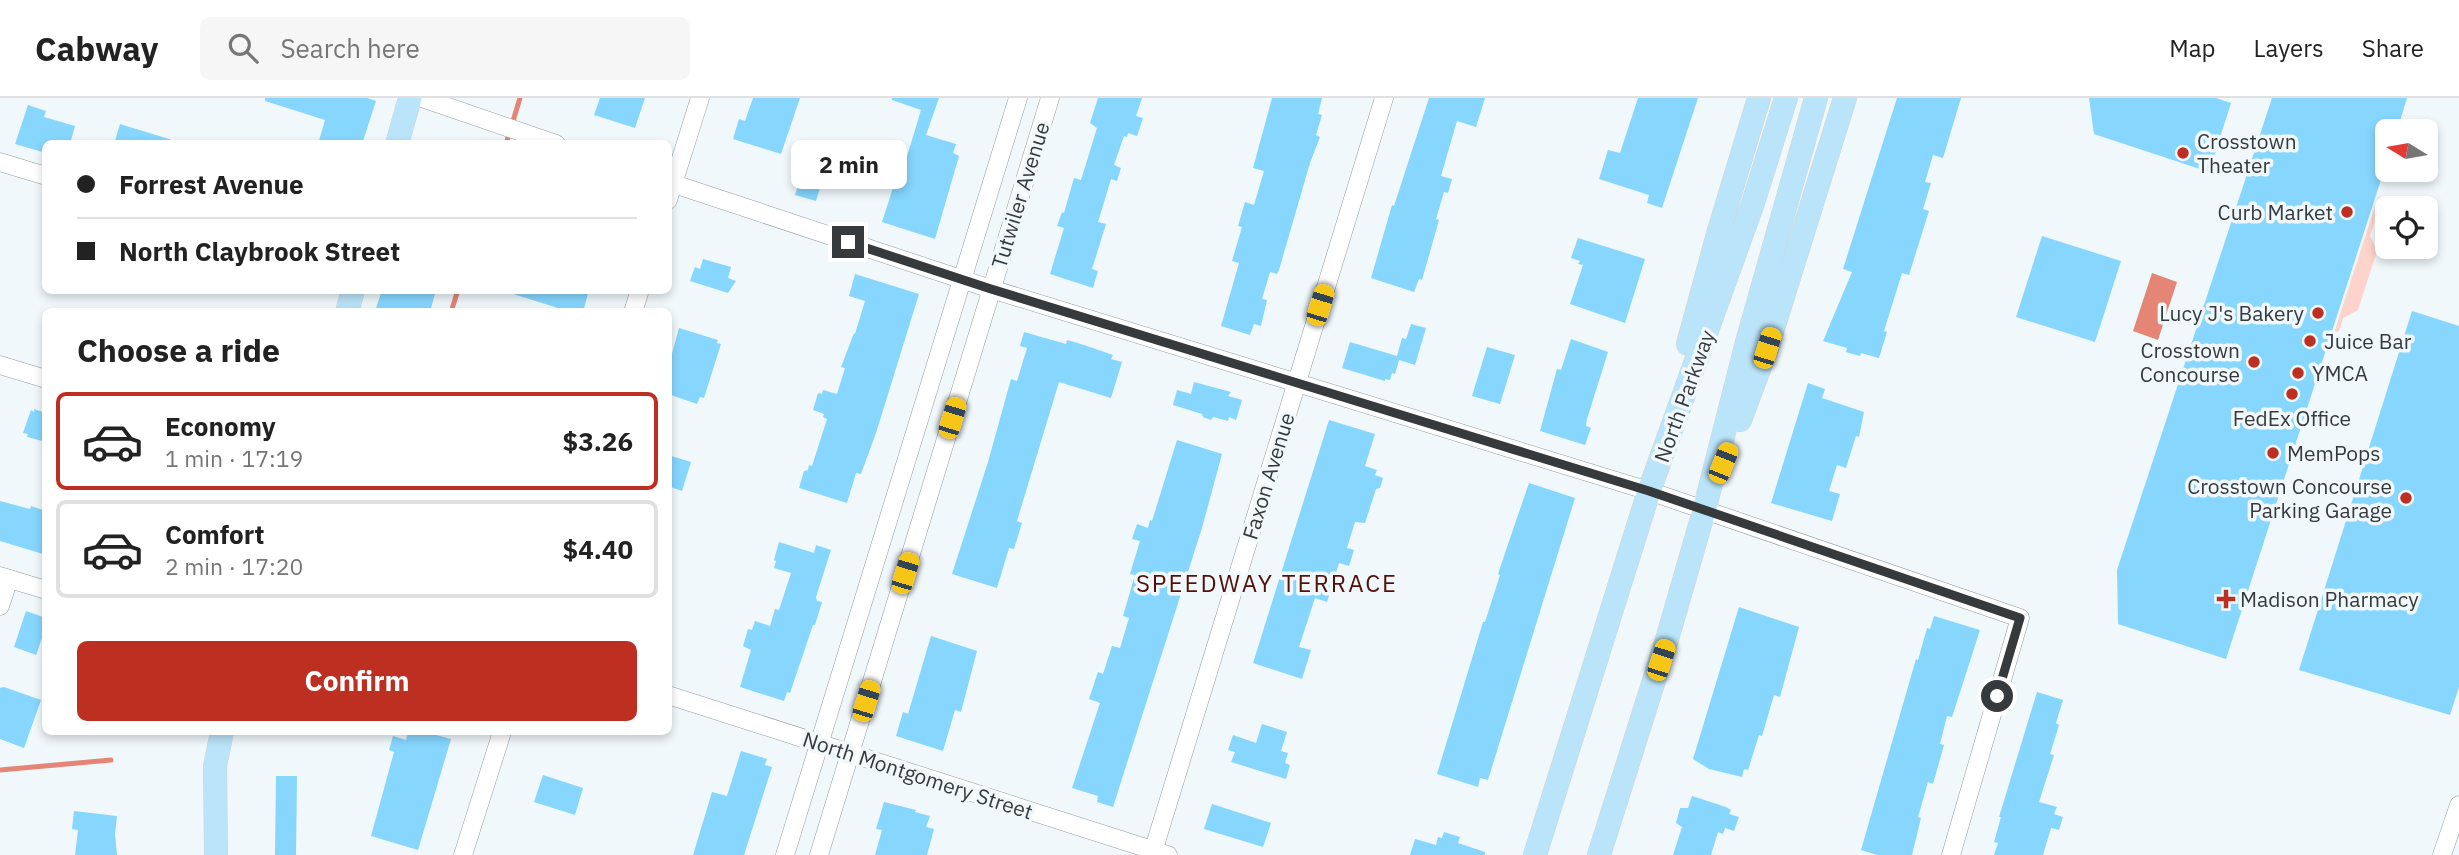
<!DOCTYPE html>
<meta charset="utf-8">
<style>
body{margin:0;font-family:"IBM Plex Sans",sans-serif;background:#f6f6f6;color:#222;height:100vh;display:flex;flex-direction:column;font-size:26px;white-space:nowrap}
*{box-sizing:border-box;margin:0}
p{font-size:23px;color:#767676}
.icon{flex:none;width:38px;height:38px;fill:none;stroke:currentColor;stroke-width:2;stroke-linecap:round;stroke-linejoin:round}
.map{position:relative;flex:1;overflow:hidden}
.sheet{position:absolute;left:42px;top:210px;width:630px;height:427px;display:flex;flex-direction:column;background:#fff;border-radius:10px;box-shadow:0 4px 10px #0003}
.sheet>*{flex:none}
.banner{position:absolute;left:42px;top:42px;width:630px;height:154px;border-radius:10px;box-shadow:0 4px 10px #0003;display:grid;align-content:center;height:154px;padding:0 35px;background:#fff}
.needle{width:46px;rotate:281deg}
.fabs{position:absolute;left:2375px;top:21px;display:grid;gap:14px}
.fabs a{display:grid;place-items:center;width:63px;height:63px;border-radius:10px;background:#fff;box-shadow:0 4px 10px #0003;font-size:35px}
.end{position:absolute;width:32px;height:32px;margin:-16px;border:9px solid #373a3c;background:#fff;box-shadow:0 0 0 4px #fff}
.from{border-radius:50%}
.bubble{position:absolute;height:49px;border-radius:10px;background:#fff;box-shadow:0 4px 10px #0003;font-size:23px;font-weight:800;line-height:49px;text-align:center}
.car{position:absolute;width:21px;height:42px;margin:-21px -10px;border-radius:9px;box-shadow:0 0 5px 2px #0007;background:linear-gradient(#f5c518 24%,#345 0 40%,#f5c518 0 76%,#345 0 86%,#f5c518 0)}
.banner b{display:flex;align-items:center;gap:24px;height:66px;font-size:26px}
.banner b+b{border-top:2px solid #e0e0e0}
.banner i{width:18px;height:18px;background:#222}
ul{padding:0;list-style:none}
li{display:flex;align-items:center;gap:21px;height:98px;margin:0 14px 10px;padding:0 21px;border:4px solid #e0e0e0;border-radius:10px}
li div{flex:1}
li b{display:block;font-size:26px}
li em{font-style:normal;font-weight:800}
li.on{border-color:#bd3021}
li>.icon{width:63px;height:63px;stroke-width:1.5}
h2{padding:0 35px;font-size:32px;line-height:84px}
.cta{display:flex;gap:14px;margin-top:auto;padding:14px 35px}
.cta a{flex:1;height:80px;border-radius:10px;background:#bd3021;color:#fff;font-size:28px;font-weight:800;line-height:80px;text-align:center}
header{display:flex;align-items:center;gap:42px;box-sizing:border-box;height:98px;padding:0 35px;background:#fff;border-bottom:2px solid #e0e0e0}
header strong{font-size:33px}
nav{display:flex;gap:38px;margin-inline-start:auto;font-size:24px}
.search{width:490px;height:63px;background:#f6f6f6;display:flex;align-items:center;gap:18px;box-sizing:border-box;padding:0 24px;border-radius:10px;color:#767676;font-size:26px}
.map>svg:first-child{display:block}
.green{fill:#fed3cb}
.water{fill:#e48576}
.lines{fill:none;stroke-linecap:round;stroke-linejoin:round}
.stream{stroke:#e48576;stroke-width:5}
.building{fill:#86d6fe}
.minor-casing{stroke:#949ca0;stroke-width:19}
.major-casing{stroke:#d3d4d4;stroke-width:24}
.minor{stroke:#fff;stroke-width:18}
.major{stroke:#bae4f9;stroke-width:23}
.route{stroke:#373a3c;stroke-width:9}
.poi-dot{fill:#bd3021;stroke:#f0f8fc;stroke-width:2.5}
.labels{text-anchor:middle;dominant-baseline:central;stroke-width:7;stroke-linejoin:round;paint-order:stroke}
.poi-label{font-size:21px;fill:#373a3c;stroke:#f0f8fc;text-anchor:start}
.street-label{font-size:21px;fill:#373a3c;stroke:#f0f8fc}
.quarter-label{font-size:24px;letter-spacing:2px;fill:#531008;stroke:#f0f8fc}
</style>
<header>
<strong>Cabway</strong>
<div class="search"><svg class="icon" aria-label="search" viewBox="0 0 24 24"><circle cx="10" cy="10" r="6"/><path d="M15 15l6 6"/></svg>Search here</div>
<nav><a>Map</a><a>Layers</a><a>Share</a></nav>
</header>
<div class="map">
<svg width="2459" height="757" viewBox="0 0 2459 757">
<rect width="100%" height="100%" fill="#f0f8fc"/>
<path class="green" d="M2378,99l4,1 -12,38 7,15 -19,59 -15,8 -4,13 -5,2z"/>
<path class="water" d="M2152,175l25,9 -19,58 -25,-9z"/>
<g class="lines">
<g class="stream">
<path d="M506,46l14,-46"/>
<path d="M451,214l7,-22"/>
<path d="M0,672l111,-10"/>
</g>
</g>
<g class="building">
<path d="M265,0h102l9,3 -14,43h-44l7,-24 -60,-19z"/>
<path d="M600,0h45l-10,30 -41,-13z"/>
<path d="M753,0h47l-19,56 -48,-15 6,-20 6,2z"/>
<path d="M892,0h47l-13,37 30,9 -3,9 6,3 -24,83 -53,-17 16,-50 4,1 19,-63 -29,-10z"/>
<path d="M1098,0h44l-6,18 7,2 -6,18 -9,-3 -1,4 -3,-1 -10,29 7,3 -4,13 -6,-2 -13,43 8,2 -14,45 6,2 -5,17 -43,-14 14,-46 -7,-2 5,-14 2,1 10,-35 7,2 16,-52 -7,-5z"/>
<path d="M1272,0h50l-4,16 4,1 -6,20 4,2 -10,26 -31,107 -2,4 -7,-2 -8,27 5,1 -6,26 -7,-2 -4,11 -29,-9 18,-63 -7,-2 10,-34 -4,-1 7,-24 9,3 10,-34 -11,-3z"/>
<path d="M1429,0h56l-9,29 -19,-6 -16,55 11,3 -4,14 -4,-1 -8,27 3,1 -17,60 -3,-1 -5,13 -43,-14 21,-73 2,1z"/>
<path d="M1638,0h60l-36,110 -15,-5 2,-8 -50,-16 9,-29 12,3z"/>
<path d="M1897,0h64l-18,60 -10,-3 -8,27 6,1 -8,26 6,2 -20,64 -7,-2 -18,58 3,1 -8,26 -18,-5 -1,3 -14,-4 1,-4 -24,-7 29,-69 -9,-3z"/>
<path d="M2089,0h127l15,5 -22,69 -115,-38z"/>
<path d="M2272,0h135l-10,33h-10v30l-161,498 -108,-35 -1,-54z"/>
<path d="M28,7l18,6 -2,6 31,9 -5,18h-24v9l-31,-9z"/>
<path d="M120,26l52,16 -1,4h-57z"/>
<path d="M813,50l14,4 -4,12 4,1 -11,36 -21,-6 12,-38 3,1z"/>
<path d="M2042,138l79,25 -26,81 -79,-25z"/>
<path d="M1578,140l67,21 -20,64 -55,-19 13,-39 -5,-1 2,-3 -9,-3z"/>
<path d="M703,161l28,8 -3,11 8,3 -8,12 -38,-12 5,-14 5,2z"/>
<path d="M855,176l64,20 -43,139 -15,41 -5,-1 -9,30 -48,-15 5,-17 4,-1 1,-5 3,1 15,-47 -4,-2 1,-3 -11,-4 5,-17 4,1 1,-4 14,4 8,-26 -4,-1 13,-34 1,1 10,-33 -16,-5z"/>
<path d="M382,192h54l-6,22h-41l-13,-4z"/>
<path d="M514,192h75l-6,22h-12l-58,-18z"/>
<path d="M2412,213l47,15v361l-9,28 -151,-45z"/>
<path d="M1411,226l15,4 -11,37 -16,-5 -4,14 -3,-1 -2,7 -5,-1v2l-43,-13 8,-26 47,14 5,-18 4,1z"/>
<path d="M679,230l39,12 -1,3 4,1 -17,54 -4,-1 -3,7 -29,-10v-26z"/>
<path d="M1024,234l42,12 1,-4 14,4 32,11 -2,4 11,3 -11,36 -52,-16 -42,139 5,2 -8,26 -5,-1 -12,40 -45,-14 36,-112 23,-83 6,2 10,-33 -7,-2z"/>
<path d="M1571,241l37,13 -21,67 -1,7 5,2 -6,17 -45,-14 17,-62 4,1z"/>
<path d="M1487,249l28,8 -15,49 -28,-8z"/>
<path d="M1194,284l37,10 -3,4 14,4 -6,20 -7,-3 -1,4 -15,-4 -2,3 -8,-3 -1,-3 -29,-9 4,-15 14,4z"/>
<path d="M1808,285l17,6 -3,9 42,14 -5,25 -3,-1 -10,32 -9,-3 -8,26 11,3 -8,27 -61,-18z"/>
<path d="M34,311l12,4v29l-19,-5 1,-3 -5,-1 8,-23 3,2z"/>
<path d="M1329,322l46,14 -10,32 12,4 -2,5 8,3 -3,10 -4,1 -11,34 -10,-1 -8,26 7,2 -5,16 -10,-3 -12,39 -12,-4 -16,49 12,3 -9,29 -49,-16z"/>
<path d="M1177,342l45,14 -20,74 -89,279 -16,-5 1,-6 -26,-8 28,-85 -11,-4 9,-27 5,2 9,-28 8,2 9,-30 -6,-2 12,-41 -5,-1 10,-33 -8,-2 5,-15 11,4 2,-8 2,1z"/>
<path d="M668,357l23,7 -9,29 -14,-5z"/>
<path d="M1529,385l46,15 -87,282 -8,-2 -2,9 -41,-13 46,-152h2l15,-47 -2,-1 9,-27z"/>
<path d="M0,403l30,8 1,-3 15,5v35l-3,8 -43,-13z"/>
<path d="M779,444l35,11 2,-8 15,5 -15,47 1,4 5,1 -7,23h-2l-23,68 -3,-1 -3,9 -44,-14 11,-37 -8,-4 5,-17 4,1 3,-9 15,5 5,-17 4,1 12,-37 -17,-5 2,-7 -2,-1z"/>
<path d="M1739,509l60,20 -19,70 -6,-2 -12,41 -3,-1 -11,35 -4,-1 -2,8 -33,-8 -16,-10z"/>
<path d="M26,513l20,7v9l-10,28 -22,-8z"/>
<path d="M1934,518l46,14 -28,87 -5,-1 -7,28 4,1 -11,39 -5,-2 -10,35 3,1 -9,37h-35l-16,-5 55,-191 2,1 9,-32 3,1z"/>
<path d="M931,538l46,15 -16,61 -6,-2 -12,41 -47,-15 7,-24 5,2z"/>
<path d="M4,589l37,13 -17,48 -24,-9v-51z"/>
<path d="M2037,594l26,8 -7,23 3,2 -9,29 4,1 -15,47 18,5 -3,7 9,3 -4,13 -8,-2 -8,27h-49l4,-12 -4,-1 7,-25h-2z"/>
<path d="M1262,626l25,8 -6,19 7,2 -3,10 5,2 -4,14 -55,-17 4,-10 -7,-2 5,-15 23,8z"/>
<path d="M408,634h17l26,7 -33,111 -47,-14 23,-84 -5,-2 4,-14 13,4z"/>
<path d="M741,653l26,8 -2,6 7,2 -28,88h-51l19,-63 15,4z"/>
<path d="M543,677l40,13 -8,27 -41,-13z"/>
<path d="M276,678h21l-1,79h-21z"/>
<path d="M1692,698l34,11 5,3 -2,4 10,3 -5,14 -9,-3 -2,6 -5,-2 -7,23h-38l9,-28 -6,-4 4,-15h8z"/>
<path d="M884,704l32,8 -1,2 15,4 -4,11 8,2 -7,26h-52l7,-25 -6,-1z"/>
<path d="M1212,706l59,19 -8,24 -59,-18z"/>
<path d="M74,713l43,5 -2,18 2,21h-42l3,-25 -6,-1z"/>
<path d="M1444,734l16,5 -2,6 27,9v3h-75l5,-16 21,6 2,-8 4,1z"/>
</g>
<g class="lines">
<defs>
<g id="minor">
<path d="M422,0l134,46"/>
<path d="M0,64l46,14"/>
<path d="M668,84l323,107 658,202 371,127 -69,237"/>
<path d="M668,102l32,-102"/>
<path d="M633,214l7,-22"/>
<path d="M0,267l46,14"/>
<path d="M0,478l46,14"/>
<path d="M0,508l9,-27"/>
<path d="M668,597l500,160"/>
<path d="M463,757l39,-123"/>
<path d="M785,757l233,-757"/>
<path d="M819,757l231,-757"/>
<path d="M1152,757l232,-757"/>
<path d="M2442,757l17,-50"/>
</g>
<g id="major">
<path d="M397,46l13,-46"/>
<path d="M347,214l6,-22"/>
<path d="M1688,246l30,-110 41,-136"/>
<path d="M1740,322l27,-72 78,-250"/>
<path d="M216,757l-1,-89 7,-34"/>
<path d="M1535,757l114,-364 103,-285 34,-108"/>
<path d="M1599,757l69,-219 36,-125 43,-169 69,-244"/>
</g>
</defs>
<use href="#minor" class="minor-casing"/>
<use href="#major" class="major-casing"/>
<use href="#minor" class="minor"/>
<use href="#major" class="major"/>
</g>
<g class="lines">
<path class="route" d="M848,144l143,47 658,202 371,127 -23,78"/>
</g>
<g class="poi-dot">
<circle cx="2183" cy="55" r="7"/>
<circle cx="2347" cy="114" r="7"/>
<circle cx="2318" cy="215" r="7"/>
<circle cx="2310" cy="243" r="7"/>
<circle cx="2254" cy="264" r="7"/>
<circle cx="2298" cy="275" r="7"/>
<circle cx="2292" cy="296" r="7"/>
<circle cx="2273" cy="355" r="7"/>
<circle cx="2406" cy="400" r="7"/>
<path d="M2222.5 490.5h7v7h7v7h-7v7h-7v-7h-7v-7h7z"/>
</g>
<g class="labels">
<g class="poi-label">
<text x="2197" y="43">Crosstown<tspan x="2197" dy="24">Theater</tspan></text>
<text x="2333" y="114" text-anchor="end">Curb Market</text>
<text x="2304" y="215" text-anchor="end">Lucy J's Bakery</text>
<text x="2324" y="243">Juice Bar</text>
<text x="2240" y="252" text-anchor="end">Crosstown<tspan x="2240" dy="24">Concourse</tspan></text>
<text x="2312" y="275">YMCA</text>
<text x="2292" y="320" text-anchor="middle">FedEx Office</text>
<text x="2287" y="355">MemPops</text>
<text x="2392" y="388" text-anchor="end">Crosstown Concourse<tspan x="2392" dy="24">Parking Garage</tspan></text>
<text x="2240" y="501">Madison Pharmacy</text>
</g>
<g class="street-label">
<text transform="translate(1020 97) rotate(-73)">Tutwiler Avenue</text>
<text transform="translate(1684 298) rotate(-70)">North Parkway</text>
<text transform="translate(1268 378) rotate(-73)">Faxon Avenue</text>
<text transform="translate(918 677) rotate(18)">North Montgomery Street</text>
</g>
<g class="quarter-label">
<text x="1267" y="485">SPEEDWAY TERRACE</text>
</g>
</g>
</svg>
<div class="fabs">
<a><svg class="needle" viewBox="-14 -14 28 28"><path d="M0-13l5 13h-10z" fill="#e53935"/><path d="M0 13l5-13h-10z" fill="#767676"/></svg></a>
<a><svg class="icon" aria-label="locate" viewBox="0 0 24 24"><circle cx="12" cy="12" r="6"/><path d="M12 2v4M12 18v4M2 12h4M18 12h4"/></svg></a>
</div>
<i class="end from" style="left:1997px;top:598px"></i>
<i class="end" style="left:848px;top:144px"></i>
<div class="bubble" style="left:791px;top:42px;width:116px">2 min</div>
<i class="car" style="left:1320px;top:207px;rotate:17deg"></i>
<i class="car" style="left:1767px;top:250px;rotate:17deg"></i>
<i class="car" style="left:952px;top:320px;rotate:17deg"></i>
<i class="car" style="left:1723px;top:365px;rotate:22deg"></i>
<i class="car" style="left:905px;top:475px;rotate:17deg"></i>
<i class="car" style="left:1661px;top:562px;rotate:18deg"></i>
<i class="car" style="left:866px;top:603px;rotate:17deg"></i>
<div class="banner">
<b><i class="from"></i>Forrest Avenue</b>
<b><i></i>North Claybrook Street</b>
</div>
<section class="sheet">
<h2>Choose a ride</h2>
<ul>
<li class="on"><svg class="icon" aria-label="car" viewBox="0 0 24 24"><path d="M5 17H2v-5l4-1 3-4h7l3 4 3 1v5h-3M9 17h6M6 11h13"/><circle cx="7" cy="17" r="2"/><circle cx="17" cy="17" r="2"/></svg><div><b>Economy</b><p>1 min · 17:19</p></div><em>$3.26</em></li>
<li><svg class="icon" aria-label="car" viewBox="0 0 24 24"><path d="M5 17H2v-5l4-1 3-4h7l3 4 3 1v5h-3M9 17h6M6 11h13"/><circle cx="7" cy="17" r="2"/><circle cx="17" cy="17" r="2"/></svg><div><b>Comfort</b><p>2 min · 17:20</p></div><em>$4.40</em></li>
</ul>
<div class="cta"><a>Confirm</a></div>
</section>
</div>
